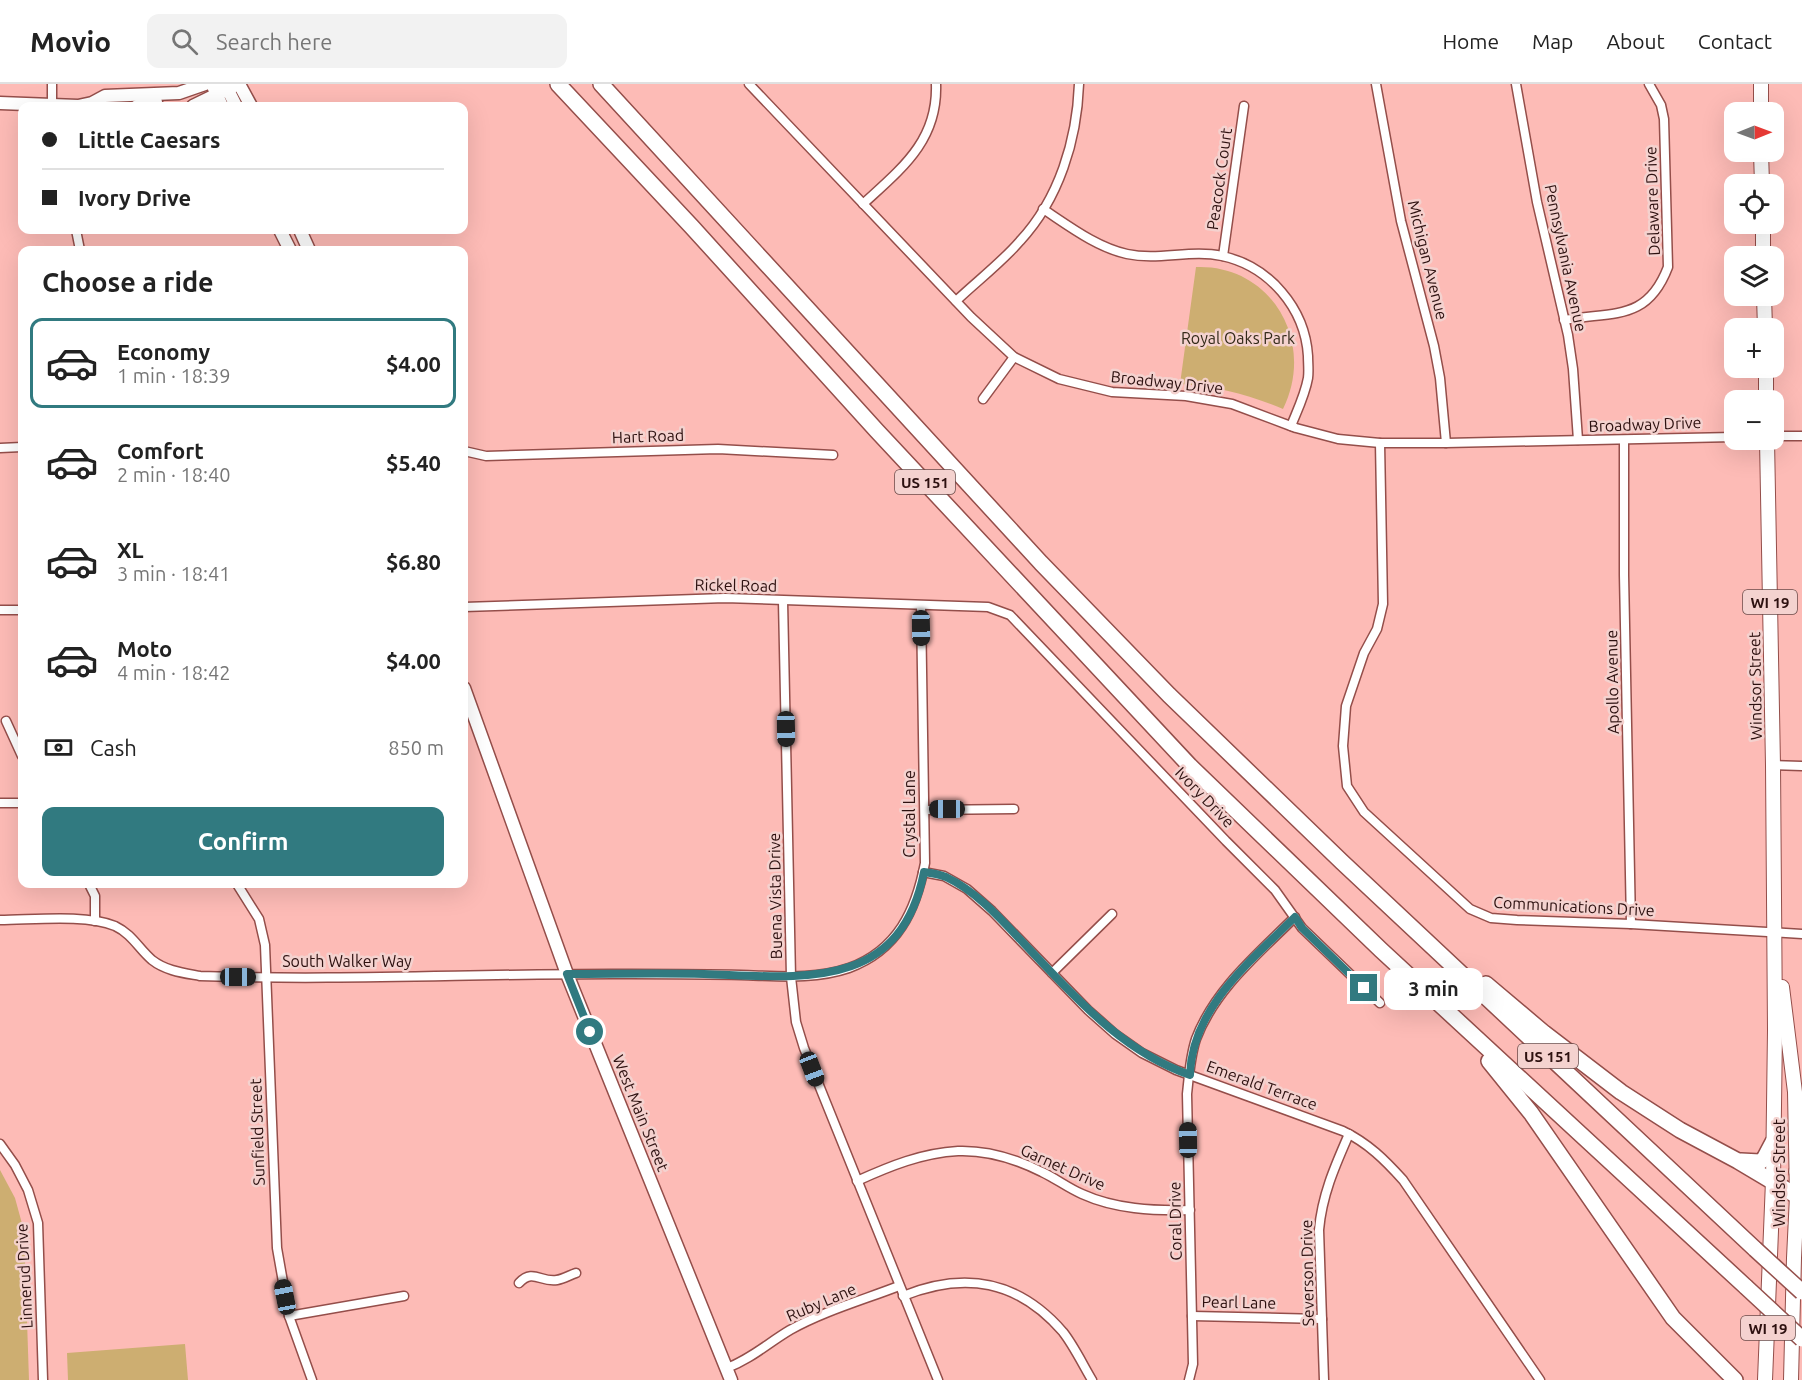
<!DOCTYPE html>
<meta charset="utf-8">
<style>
body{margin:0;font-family:Ubuntu,sans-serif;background:#f2f2f2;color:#222;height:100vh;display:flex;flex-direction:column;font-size:22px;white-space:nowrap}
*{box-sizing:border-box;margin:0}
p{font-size:20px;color:#767676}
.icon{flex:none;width:33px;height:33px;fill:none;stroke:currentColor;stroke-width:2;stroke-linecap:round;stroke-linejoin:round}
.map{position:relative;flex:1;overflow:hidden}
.details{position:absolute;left:18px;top:162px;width:450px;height:642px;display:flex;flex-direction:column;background:#fff;border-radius:12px;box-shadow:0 6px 24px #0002}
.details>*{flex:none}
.top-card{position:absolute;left:18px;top:18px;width:450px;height:132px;border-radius:12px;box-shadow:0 6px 24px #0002;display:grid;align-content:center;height:132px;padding:0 24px;background:#fff}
.needle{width:39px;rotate:89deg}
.tools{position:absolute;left:1724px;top:18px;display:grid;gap:12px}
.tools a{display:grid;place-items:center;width:60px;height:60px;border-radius:12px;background:#fff;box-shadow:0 6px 24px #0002;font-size:30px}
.end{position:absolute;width:27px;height:27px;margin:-14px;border:8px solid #317a80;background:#fff;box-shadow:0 0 0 3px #fff}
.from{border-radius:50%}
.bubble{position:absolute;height:42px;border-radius:12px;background:#fff;box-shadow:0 6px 24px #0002;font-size:20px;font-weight:700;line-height:42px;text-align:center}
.car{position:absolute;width:18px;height:36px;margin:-18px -9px;border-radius:8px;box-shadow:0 0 4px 2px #0007;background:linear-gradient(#222 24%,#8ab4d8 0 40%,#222 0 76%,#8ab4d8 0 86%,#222 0)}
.top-card b{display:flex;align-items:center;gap:21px;height:57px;font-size:22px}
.top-card b+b{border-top:2px solid #e0e0e0}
.top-card i{width:15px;height:15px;background:#222}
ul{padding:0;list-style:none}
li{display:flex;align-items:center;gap:18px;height:90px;margin:0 12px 9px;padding:0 12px;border:3px solid transparent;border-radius:12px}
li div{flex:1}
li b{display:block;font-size:22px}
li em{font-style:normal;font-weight:700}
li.current{border-color:#317a80}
li>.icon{width:54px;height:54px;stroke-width:1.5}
h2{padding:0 24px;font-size:27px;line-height:72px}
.pay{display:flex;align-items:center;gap:15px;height:66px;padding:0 24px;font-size:22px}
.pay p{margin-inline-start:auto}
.cta{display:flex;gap:12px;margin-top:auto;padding:12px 24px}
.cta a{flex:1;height:69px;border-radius:12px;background:#317a80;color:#fff;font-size:24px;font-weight:700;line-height:69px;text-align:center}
header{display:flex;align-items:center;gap:36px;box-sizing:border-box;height:84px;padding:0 30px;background:#fff;border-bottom:2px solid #e0e0e0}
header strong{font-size:28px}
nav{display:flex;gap:33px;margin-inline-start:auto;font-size:21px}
.search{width:420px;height:54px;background:#f2f2f2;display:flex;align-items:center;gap:15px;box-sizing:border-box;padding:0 21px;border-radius:12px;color:#767676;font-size:22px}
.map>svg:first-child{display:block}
.green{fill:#cdae71}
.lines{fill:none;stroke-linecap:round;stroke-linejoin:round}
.street-casing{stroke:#944e4a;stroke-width:11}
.secondary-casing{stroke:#944e4a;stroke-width:15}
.primary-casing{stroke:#944e4a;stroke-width:16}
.highway-casing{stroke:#944e4a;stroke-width:18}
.street{stroke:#fff;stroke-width:8}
.secondary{stroke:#fff;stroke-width:12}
.primary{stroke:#fff;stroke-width:14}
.highway{stroke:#fff;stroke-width:15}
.highway-bridge-casing{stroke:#944e4a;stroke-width:18;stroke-linecap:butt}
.highway-bridge{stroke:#fff;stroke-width:15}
.route{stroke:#317a80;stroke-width:8}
.labels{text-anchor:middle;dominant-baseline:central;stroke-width:5;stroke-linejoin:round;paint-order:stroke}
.shield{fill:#f4d2cf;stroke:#694b49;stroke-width:1.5}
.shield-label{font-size:15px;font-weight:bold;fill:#2d1110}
.street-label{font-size:16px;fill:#2d1110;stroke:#f4d2cf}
.park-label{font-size:16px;fill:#322918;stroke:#f4d2cf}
</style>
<header>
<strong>Movio</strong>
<div class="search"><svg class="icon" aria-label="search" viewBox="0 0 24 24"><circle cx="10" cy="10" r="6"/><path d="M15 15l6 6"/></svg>Search here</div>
<nav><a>Home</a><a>Map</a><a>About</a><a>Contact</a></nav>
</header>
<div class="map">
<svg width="1802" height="1296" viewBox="0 0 1802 1296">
<rect width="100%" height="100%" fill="#fdbbb6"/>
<g class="green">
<path d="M1196,183c76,-3 120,76 87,142 -34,-14 -66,-23 -103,-25z"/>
<path d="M0,1086l15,28 9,33 5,149h-29z"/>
<path d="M185,1260l3,36h-120l-1,-27z"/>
</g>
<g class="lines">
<defs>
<g id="street">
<path d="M52,0v22"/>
<path d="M749,0l222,233 43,40 45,22 53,13 74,4 46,8 64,24 42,11 42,4h66l288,-6"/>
<path d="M1376,0l25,137 33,125 6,32 6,65"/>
<path d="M1516,0l21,118 31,133 5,34 5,71"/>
<path d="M863,120c38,-35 75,-63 73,-120"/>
<path d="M1043,125c26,17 53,38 84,45 32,7 64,-5 95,2 47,10 83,52 86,100 0,7 1,15 0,22 -3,17 -11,33 -17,48"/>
<path d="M76,146l4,20"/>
<path d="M1223,172l21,-150"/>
<path d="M956,217c21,-20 45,-38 64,-60 39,-42 57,-101 59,-157"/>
<path d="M1564,236c49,-9 83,2 104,-53l-4,-148 -3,-14 -12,-21"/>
<path d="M983,315l31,-42"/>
<path d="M1773,352h29"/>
<path d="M1624,356v135l7,349"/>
<path d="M1380,359l3,161 -6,25 -13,24 -18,53 -3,40 4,40 17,26 106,97 21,9 26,2 114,4 171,10"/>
<path d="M0,364l22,-1"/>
<path d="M464,367l22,5 232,-7 115,6"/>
<path d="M783,517l8,376 5,45 8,26 134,332"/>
<path d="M464,523l261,-9 263,9 22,8 216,226 49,49 27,38 78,75"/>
<path d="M0,526h22"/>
<path d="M6,637l16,35"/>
<path d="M1773,681l29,1"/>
<path d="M0,719h22"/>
<path d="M925,726l89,-1"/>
<path d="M923,788l21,4 23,13 25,22 96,99 27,24 27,19 34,17 167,61c25,12 42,29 60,49l137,200"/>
<path d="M89,800l6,12v25"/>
<path d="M237,800l22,35 6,26 12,303 12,68 23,64"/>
<path d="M0,836c32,0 86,-6 115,6 17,8 24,23 37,34 14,11 32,13 48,16 144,5 288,-3 432,-2 37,0 73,0 109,1 37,1 73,5 108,-7 49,-18 67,-58 76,-105l-4,-257"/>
<path d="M1052,889l60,-59"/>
<path d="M0,1060l15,21 13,25 10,33 5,157"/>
<path d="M857,1097c33,-15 65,-28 101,-30 28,-1 58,8 84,21 13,6 26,16 40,22 33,15 71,17 108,16"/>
<path d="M519,1199c14,-15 22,0 38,-3 6,-1 13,-5 19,-7"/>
<path d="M903,1212c62,-25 115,-16 160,36 11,14 20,33 29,48"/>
<path d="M289,1232l115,-20"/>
<path d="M1192,1232l130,3"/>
<path d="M727,1284c24,-9 41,-25 63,-38 34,-19 73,-30 109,-44"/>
<path d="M1189,1296l4,-16 -6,-270c2,-18 3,-37 9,-55 19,-50 62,-85 99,-122"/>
<path d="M1324,1296l-5,-150c3,-35 16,-64 30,-96"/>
</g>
<g id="secondary">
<path d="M212,0l10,22"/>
<path d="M239,0l12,22"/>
<path d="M223,1l5,5 8,16"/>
<path d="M0,19l78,3 14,-3 13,-7 74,-3 26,-9"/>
<path d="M137,22l7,-3 12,-1"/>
<path d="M193,22l45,-22"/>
<path d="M280,146l10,20"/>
<path d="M300,146l9,20"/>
<path d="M464,604l103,286 164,406"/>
</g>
<g id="primary">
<path d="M1761,28v-28"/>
<path d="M1761,68l1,32"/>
<path d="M1763,140v32"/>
<path d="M1764,212l1,32"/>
<path d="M1766,284v32"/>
<path d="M1782,903l13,105 2,104 -3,62 -3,122"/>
<path d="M1765,1296l8,-199 2,-151 -2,-265 -6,-325"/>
</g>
<g id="highway">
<path d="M558,0l134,143 185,204 313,335 191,184 365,337"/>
<path d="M601,0l440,479 128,132 173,167 413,387"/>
<path d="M1486,900l58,49 77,59 59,38 58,31 64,38"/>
<path d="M1489,977l42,52 142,205 62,62"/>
<path d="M1741,1077l19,1 4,-3 9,-17"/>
<path d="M1797,1088l5,6"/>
</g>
</defs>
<use href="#street" class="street-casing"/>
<use href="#secondary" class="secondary-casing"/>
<use href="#primary" class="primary-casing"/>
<use href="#highway" class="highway-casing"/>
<use href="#street" class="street"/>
<use href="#secondary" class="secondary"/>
<use href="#primary" class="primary"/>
<use href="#highway" class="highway"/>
<defs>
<g id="highway-bridge">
<path d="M1755,1165l47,43"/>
<path d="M1746,1203l56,52"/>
</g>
</defs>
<use href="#highway-bridge" class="highway-bridge-casing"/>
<use href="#highway-bridge" class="highway-bridge"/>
</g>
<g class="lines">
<path class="route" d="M590,948l-23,-58c46,0 92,-1 137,0 95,3 196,19 220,-102 7,1 15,2 22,5 34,16 60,48 86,75 47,49 92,100 158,123 2,-68 61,-114 105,-158l7,11 62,60"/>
</g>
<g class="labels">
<g class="shield">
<rect x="895" y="386" width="60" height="24" rx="4.5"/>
<rect x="1743" y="506" width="54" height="24" rx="4.5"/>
<rect x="1518" y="960" width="60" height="24" rx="4.5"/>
<rect x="1741" y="1232" width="54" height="24" rx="4.5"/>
</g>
<g class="shield-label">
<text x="925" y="398">US 151</text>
<text x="1770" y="518">WI 19</text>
<text x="1548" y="972">US 151</text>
<text x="1768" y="1244">WI 19</text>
</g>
<g class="street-label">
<text transform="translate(1219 95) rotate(-82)">Peacock Court</text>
<text transform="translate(1652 117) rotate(-92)">Delaware Drive</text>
<text transform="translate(1566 174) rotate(78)">Pennsylvania Avenue</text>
<text transform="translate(1428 176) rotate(76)">Michigan Avenue</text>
<text transform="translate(1167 298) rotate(6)">Broadway Drive</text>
<text transform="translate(1645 340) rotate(-2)">Broadway Drive</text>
<text transform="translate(648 352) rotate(-2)">Hart Road</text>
<text transform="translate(736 501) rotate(1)">Rickel Road</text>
<text transform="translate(1612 598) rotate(-91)">Apollo Avenue</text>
<text transform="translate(1755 602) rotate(-91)">Windsor Street</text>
<text transform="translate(1205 713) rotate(46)">Ivory Drive</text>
<text transform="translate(909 730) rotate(-90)">Crystal Lane</text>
<text transform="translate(775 812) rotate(-91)">Buena Vista Drive</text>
<text transform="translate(1574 822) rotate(3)">Communications Drive</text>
<text x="347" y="877">South Walker Way</text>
<text transform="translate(1262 1001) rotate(20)">Emerald Terrace</text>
<text transform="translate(641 1029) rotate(68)">West Main Street</text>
<text transform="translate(257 1048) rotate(-92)">Sunfield Street</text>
<text transform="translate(1063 1083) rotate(24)">Garnet Drive</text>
<text transform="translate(1779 1089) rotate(-90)">Windsor Street</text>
<text transform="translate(1175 1137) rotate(-91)">Coral Drive</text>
<text transform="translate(1307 1189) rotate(-91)">Severson Drive</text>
<text transform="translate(24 1192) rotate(-93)">Linnerud Drive</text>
<text transform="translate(821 1218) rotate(-23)">Ruby Lane</text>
<text transform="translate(1239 1218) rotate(1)">Pearl Lane</text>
</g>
<g class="park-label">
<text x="1238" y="254">Royal Oaks Park</text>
</g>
</g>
</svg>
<div class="tools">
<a><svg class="needle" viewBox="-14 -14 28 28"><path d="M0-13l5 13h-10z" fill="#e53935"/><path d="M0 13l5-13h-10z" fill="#767676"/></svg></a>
<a><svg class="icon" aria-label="locate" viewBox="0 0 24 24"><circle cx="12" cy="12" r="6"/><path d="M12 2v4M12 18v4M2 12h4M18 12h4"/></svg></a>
<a><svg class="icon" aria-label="layers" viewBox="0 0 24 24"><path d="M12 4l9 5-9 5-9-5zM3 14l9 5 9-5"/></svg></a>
<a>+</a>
<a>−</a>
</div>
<i class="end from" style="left:590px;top:948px"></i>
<i class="end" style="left:1364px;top:904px"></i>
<div class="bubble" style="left:1384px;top:884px;width:99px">3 min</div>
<i class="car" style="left:921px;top:544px;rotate:179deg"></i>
<i class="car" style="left:786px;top:645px;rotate:179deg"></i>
<i class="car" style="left:947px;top:725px;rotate:270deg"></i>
<i class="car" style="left:238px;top:893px;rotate:90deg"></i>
<i class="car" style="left:812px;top:985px;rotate:159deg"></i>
<i class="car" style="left:1188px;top:1056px;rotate:359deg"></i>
<i class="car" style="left:285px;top:1213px;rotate:349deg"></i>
<div class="top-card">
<b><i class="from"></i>Little Caesars</b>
<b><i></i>Ivory Drive</b>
</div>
<section class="details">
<h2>Choose a ride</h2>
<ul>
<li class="current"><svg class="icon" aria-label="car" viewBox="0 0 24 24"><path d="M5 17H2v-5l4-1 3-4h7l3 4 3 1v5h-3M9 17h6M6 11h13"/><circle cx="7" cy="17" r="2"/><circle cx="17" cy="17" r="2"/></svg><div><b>Economy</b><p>1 min · 18:39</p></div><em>$4.00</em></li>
<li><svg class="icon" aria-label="car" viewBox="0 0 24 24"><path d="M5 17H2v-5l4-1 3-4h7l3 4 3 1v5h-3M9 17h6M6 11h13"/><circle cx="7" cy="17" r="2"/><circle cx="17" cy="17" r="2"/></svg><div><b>Comfort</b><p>2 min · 18:40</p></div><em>$5.40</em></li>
<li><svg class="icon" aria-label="car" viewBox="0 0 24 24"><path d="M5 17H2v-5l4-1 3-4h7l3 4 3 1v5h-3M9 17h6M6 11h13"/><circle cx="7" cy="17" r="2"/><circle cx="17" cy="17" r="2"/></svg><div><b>XL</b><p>3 min · 18:41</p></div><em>$6.80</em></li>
<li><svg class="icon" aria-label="car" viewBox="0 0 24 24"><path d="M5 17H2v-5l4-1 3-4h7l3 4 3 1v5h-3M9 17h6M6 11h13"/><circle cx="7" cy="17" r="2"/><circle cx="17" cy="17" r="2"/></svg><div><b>Moto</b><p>4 min · 18:42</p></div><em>$4.00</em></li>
</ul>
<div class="pay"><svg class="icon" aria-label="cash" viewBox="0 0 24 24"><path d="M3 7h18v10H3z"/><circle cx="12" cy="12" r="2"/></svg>Cash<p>850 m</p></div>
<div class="cta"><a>Confirm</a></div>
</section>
</div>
